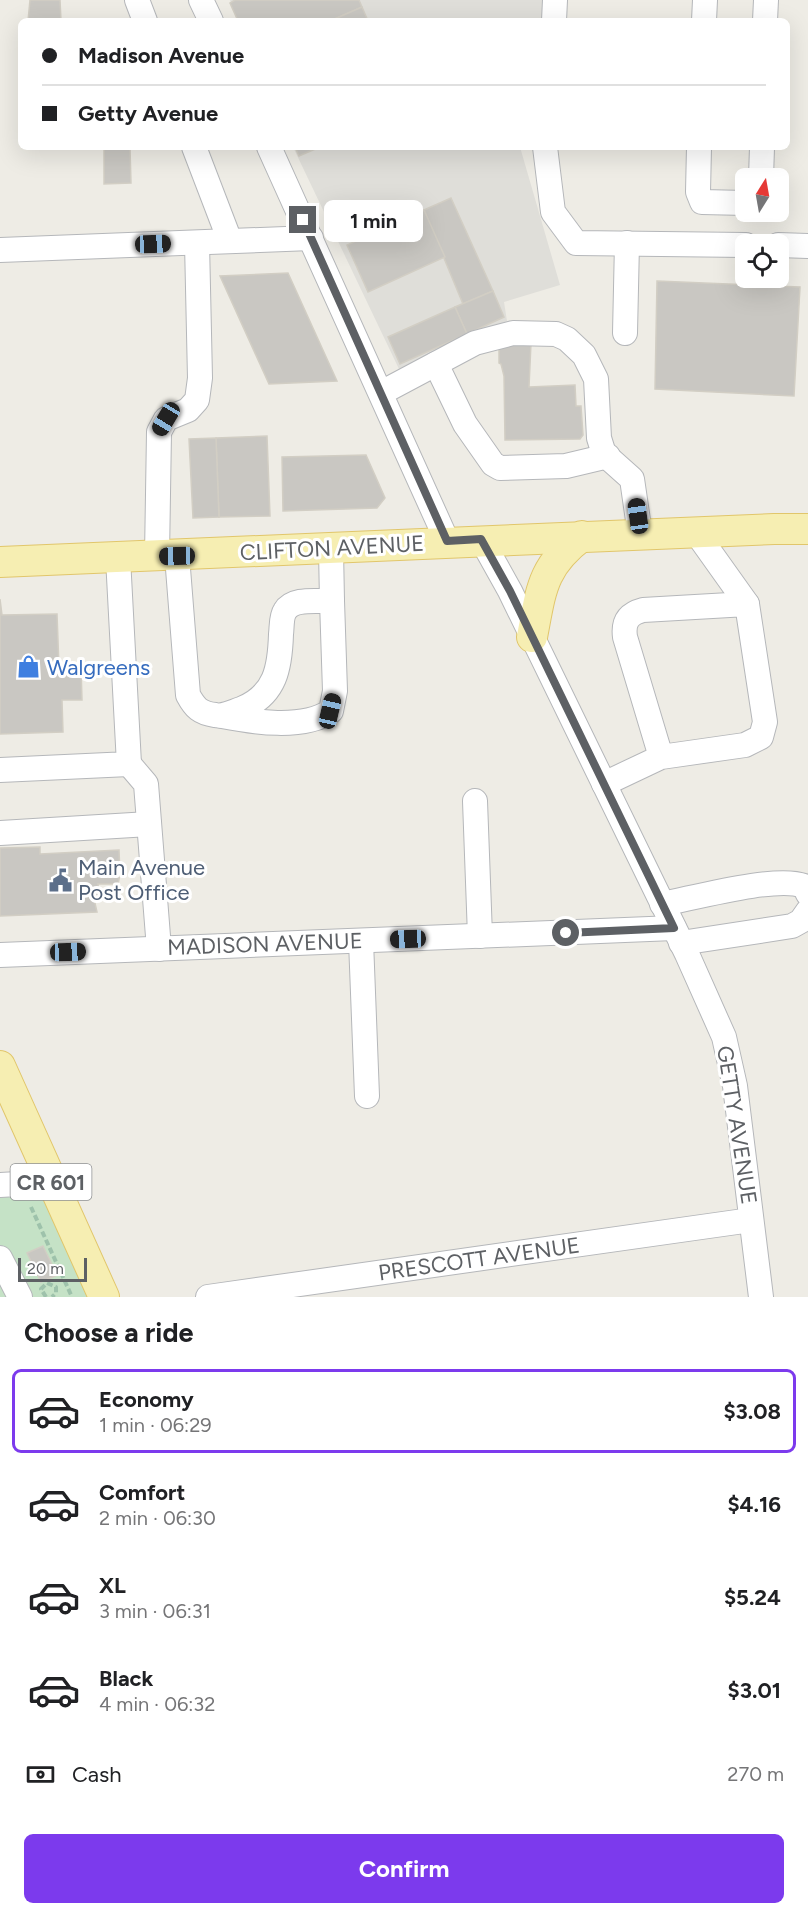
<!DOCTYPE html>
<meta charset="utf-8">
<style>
body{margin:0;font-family:Figtree,sans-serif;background:#f2f2f2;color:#202124;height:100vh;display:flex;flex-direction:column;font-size:22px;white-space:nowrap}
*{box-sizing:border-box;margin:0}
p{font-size:20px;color:#757577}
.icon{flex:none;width:33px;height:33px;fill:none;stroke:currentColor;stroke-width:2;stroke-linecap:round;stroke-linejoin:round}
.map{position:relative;height:1297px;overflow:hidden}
.side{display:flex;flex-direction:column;background:#fff;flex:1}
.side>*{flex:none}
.hud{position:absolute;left:18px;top:18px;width:772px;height:132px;border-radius:9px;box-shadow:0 6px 24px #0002;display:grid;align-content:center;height:132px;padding:0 24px;background:#fff}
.needle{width:39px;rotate:11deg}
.tools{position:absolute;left:735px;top:168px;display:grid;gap:12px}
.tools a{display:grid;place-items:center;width:54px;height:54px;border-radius:9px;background:#fff;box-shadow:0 6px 24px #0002;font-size:30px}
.scale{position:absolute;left:18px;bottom:15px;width:69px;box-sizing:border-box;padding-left:6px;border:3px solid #5d6064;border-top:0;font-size:16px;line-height:21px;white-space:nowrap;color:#5d6064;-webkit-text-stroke:4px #fff;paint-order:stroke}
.end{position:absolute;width:27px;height:27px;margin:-14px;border:8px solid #5d6064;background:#fff;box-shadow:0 0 0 3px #fff}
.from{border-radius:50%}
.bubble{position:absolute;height:42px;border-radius:9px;background:#fff;box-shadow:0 6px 24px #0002;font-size:20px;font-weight:700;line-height:42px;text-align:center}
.car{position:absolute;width:18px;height:36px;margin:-18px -9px;border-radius:8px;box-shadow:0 0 4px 2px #0007;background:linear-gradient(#222 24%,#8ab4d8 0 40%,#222 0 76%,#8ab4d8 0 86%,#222 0)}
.hud b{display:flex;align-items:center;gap:21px;height:57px;font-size:22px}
.hud b+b{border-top:2px solid #e0e0e0}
.hud i{width:15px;height:15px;background:#202124}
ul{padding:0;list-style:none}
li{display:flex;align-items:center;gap:18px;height:84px;margin:0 12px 9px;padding:0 12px;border:3px solid transparent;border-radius:9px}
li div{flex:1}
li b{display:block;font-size:22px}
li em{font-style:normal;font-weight:700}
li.current{border-color:#7c3aed}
li>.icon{width:54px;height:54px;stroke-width:1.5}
h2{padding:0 24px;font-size:27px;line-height:72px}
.pay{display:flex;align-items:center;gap:15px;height:66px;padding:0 24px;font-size:22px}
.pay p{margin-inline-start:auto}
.action{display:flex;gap:12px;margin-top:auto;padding:12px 24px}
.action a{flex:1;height:69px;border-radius:9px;background:#7c3aed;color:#fff;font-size:24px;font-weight:700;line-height:69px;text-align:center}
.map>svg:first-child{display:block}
.industrial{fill:#dfded9}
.green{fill:#c5e2c6}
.building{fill:#c9c7c2;stroke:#d2cec4;stroke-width:1.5}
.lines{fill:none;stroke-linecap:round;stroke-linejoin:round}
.minor-casing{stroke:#b5b7ba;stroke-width:26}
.major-casing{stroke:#e1c66b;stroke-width:32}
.path{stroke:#9ec2ab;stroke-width:4;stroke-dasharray:6 3;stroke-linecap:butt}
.minor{stroke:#fff;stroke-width:24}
.major{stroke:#f6eeb2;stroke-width:30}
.route{stroke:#5d6064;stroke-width:8}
.labels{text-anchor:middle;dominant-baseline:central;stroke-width:6;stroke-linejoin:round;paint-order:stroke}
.shield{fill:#fff;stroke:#8e9092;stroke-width:1.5}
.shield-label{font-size:21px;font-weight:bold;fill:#5d6064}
.street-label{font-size:22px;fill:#5d6064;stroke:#fff}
.shop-label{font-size:22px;fill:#366cbe;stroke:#fff;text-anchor:start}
.service-label{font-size:22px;fill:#4e5e75;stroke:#fff;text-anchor:start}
</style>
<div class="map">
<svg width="808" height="1297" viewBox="0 0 808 1297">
<rect width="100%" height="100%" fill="#eeece5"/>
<g class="industrial">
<path d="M230,0h319l-3,21h-308z"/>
<path d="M293,147h227l40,138 -56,17 3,19 -108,48z"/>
</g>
<path class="green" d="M51,1182l53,115h-104v-112z"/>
<g class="building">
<path d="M30,0h30l1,21h-33z"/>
<path d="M235,0h124l3,7 -32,14h-92l-8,-18z"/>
<path d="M362,7l6,14h-38z"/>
<path d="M106,147l24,1 1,35 -27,1v-36z"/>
<path d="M295,147h25l-21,9z"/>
<path d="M451,198l42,93 -30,13 -39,-94z"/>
<path d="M424,210l21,47 -77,35 -21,-47z"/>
<path d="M288,273l49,108 -68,3 -49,-108z"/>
<path d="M657,281l143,6 -6,109 -139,-7z"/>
<path d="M493,291l11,26 -37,17 -12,-27z"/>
<path d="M455,307l12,27 -67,30 -12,-27z"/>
<path d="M531,343l-2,44 46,-2 1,21h5l2,29 -3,4 -75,1 -1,-64 -3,-12 -2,-1v-19z"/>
<path d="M267,436l3,80 -51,1 -3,-79z"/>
<path d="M216,438l3,79 -26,1 -4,-79z"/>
<path d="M366,455l19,43 -8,10 -94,3 -1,-54z"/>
<path d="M0,599l2,16 55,-1 2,53h22l1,33h-20l1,32 -63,2z"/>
<path d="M40,847v7l79,-4 1,25 -2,9h-20l1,14 -5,1 3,13 -97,4v-68z"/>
<path d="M43,1246l14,29 -16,7 -14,-29z"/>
</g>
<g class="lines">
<defs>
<g id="minor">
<path d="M137,0l8,21"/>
<path d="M201,0l10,21"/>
<path d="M554,21l1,-21"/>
<path d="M704,21l1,-21"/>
<path d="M765,21l1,-21"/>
<path d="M194,147l36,94"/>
<path d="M269,147l178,394"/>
<path d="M545,147l8,65 23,31 170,2"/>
<path d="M699,147l-1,45 4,10 44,1"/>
<path d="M761,178l1,-31"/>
<path d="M778,245l30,1"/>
<path d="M0,250l311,-12"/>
<path d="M625,333l2,-90"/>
<path d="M436,364l29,60 28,40 7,4 66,-2 42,-10"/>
<path d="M381,393l94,-50 38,-10 43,1 11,5 17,16 12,24 3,59 5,16 28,25 8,55"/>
<path d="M695,531l52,73"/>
<path d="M481,539l29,52 177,363 37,83 11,49 26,211"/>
<path d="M157,556l2,-124 7,-13 22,-9 9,-10 3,-22 -3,-135"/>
<path d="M177,556l11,139c7,13 12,18 27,20 9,2 17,-3 26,-6 35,-14 39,-42 40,-75 1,-7 0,-17 4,-23 8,-14 33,-9 47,-10l-1,-51"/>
<path d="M222,716c31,6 81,14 109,-5l4,-20 -3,-90"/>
<path d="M129,764l17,20 13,165"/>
<path d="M0,770l129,-6 -11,-206"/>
<path d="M604,784l57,-27 84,-12 16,-8 4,-15 -18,-118 -104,6c-15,4 -20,12 -18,27l36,120"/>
<path d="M475,801l5,135"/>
<path d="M0,833l149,-9"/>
<path d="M662,904c32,-6 115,-29 142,-18l4,8"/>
<path d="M361,941l6,155"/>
<path d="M681,943l111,-17 9,-5 7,-10"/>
<path d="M0,955l674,-27"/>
<path d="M0,1185l51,-3"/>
<path d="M0,1258l20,39"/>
<path d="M208,1297l543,-77"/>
</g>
<g id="major">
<path d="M0,562c258,-9 516,-24 774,-33h34"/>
<path d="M532,637c9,-47 10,-71 50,-101"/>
<path d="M0,1066l104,231"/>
</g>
</defs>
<use href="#minor" class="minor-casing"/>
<use href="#major" class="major-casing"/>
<g class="path">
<path d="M31,1207l41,90"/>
<path d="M46,1297l-5,-8 6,-6 9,4v6l-4,4"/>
</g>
<use href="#minor" class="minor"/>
<use href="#major" class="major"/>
</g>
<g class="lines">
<path class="route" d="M303,220l144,321 34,-2 29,52 164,337 -108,5"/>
</g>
<defs>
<symbol id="shop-bare" viewBox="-9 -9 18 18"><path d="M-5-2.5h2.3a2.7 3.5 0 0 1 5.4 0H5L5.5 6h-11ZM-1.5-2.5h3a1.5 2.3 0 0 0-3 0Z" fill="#3f7fe0" stroke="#fff" stroke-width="2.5" paint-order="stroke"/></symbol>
<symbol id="civic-bare" viewBox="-9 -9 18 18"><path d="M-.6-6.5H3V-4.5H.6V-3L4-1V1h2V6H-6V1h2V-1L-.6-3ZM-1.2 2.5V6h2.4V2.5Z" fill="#5c6f8a" stroke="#fff" stroke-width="2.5" paint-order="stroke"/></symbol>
</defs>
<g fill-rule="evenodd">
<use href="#shop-bare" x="12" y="650" width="33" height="33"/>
<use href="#civic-bare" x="44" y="864" width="33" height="33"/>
</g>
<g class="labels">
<rect class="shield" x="10.5" y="1164" width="81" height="36" rx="4.5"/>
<g class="shield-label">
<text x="51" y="1182">CR 601</text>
</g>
<g class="street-label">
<text transform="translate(332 548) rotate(-3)">CLIFTON AVENUE</text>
<text transform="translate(265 944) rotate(-2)">MADISON AVENUE</text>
<text transform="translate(737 1125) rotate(81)">GETTY AVENUE</text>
<text transform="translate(479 1259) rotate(-8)">PRESCOTT AVENUE</text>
</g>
<g class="shop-label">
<text x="47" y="667">Walgreens</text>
</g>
<g class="service-label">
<text x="78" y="867">Main Avenue<tspan x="78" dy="25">Post Office</tspan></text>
</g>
</g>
</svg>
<div class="tools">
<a><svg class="needle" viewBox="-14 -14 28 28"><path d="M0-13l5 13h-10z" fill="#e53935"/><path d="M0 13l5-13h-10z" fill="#757577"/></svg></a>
<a><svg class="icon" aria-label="locate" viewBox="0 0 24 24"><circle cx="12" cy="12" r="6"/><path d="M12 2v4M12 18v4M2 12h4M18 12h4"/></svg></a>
</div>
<div class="scale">20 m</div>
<i class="end from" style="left:566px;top:933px"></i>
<i class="end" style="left:303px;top:220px"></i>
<div class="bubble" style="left:324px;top:200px;width:99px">1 min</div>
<i class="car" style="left:153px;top:244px;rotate:88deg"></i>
<i class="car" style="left:166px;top:419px;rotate:211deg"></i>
<i class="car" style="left:638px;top:516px;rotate:352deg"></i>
<i class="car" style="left:177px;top:556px;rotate:269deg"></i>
<i class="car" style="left:330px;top:711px;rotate:13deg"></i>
<i class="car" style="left:408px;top:939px;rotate:268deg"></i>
<i class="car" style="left:68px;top:952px;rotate:88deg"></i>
<div class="hud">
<b><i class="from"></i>Madison Avenue</b>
<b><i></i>Getty Avenue</b>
</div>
</div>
<section class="side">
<h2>Choose a ride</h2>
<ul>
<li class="current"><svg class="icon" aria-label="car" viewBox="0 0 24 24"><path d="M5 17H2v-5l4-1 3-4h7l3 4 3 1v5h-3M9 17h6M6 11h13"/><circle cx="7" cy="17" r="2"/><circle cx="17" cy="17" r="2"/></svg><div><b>Economy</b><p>1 min · 06:29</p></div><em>$3.08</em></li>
<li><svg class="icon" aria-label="car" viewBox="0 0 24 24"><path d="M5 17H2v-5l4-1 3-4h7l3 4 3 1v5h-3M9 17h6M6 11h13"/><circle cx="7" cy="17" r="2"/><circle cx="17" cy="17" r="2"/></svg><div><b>Comfort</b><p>2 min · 06:30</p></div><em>$4.16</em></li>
<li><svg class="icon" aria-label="car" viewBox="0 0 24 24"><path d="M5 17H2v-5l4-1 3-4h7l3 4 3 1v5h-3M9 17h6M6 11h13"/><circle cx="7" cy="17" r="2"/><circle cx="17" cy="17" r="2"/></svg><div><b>XL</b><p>3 min · 06:31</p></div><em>$5.24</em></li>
<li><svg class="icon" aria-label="car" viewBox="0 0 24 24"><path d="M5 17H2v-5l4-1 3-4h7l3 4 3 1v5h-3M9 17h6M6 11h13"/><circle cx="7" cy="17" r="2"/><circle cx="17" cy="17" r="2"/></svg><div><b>Black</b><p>4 min · 06:32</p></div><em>$3.01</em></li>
</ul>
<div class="pay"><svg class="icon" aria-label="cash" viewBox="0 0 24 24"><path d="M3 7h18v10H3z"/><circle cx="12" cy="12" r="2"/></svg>Cash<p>270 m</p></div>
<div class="action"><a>Confirm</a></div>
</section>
